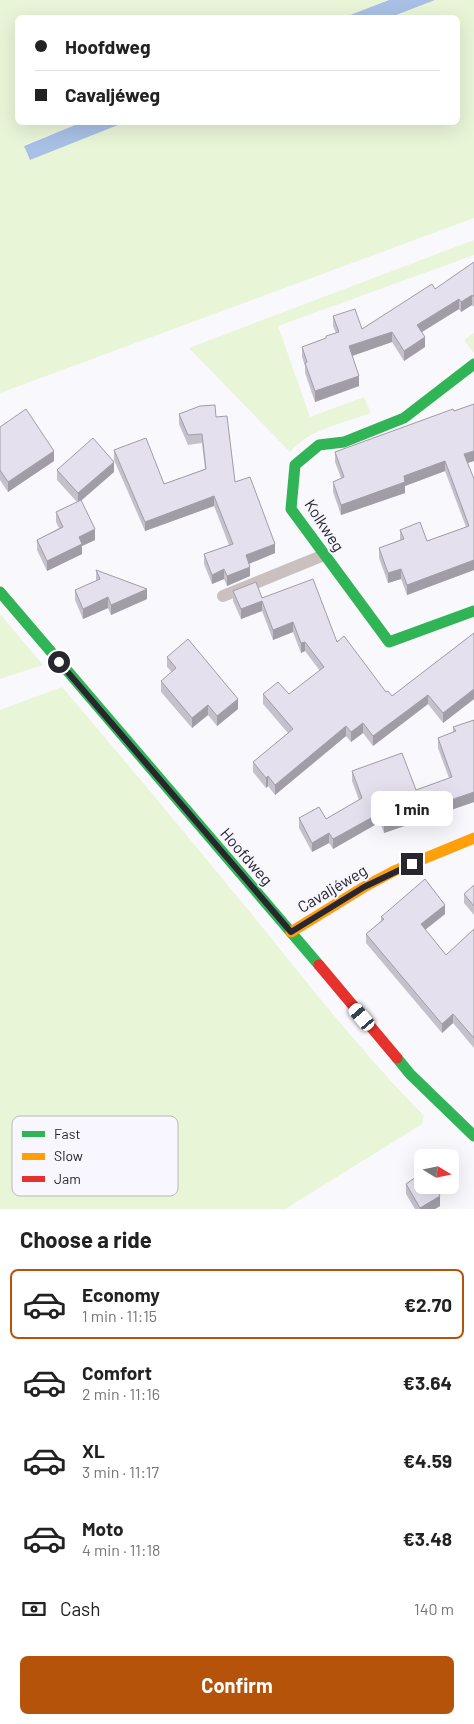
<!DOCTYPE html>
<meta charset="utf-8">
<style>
body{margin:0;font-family:Barlow,sans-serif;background:#f2f2f2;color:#222;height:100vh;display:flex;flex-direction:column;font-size:19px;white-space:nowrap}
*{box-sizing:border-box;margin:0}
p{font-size:16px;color:#767676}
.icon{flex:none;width:28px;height:28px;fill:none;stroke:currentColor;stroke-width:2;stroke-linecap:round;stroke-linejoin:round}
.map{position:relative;height:1209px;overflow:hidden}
.side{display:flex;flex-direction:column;background:#fff;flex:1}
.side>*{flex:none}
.guide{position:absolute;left:15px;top:15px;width:445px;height:110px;border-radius:8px;box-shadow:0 5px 20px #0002;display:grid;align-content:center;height:110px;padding:0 20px;background:#fff}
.needle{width:32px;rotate:100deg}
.tools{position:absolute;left:414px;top:1149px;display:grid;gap:10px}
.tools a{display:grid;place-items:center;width:45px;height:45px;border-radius:8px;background:#fff;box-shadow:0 5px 20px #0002;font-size:25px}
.end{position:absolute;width:22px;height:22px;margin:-11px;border:6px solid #28262e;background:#fff;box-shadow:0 0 0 2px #fff}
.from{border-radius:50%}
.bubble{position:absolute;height:35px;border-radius:8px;background:#fff;box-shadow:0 5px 20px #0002;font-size:16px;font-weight:700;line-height:35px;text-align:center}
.car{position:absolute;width:15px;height:30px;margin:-15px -8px;border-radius:6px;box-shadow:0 0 4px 1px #0007;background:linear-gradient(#fff 24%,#345 0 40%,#fff 0 76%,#345 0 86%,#fff 0)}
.guide b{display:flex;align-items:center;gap:18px;height:48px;font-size:19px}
.guide b+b{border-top:1px solid #e0e0e0}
.guide i{width:12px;height:12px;background:#222}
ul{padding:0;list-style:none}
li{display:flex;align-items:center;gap:15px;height:70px;margin:0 10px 8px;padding:0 10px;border:2px solid transparent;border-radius:8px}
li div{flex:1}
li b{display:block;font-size:19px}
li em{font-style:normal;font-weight:700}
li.selected{border-color:#b45309}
li>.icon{width:45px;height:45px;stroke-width:1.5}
h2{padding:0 20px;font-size:22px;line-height:60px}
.pay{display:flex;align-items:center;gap:12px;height:55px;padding:0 20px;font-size:19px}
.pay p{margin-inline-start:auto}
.button{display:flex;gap:10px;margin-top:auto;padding:10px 20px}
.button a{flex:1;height:58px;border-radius:8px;background:#b45309;color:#fff;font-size:20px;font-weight:700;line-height:58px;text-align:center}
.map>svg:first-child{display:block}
.green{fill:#e9f5d7}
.water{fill:#a8c0e5}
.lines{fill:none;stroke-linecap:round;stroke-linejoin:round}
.lane{stroke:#c9c0bf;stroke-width:12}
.fast{stroke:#30b455;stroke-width:11}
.slow{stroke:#ff9f0a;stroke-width:11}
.jam{stroke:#e5322d;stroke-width:11}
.wall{fill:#c4c1cd}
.shaded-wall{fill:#a09da7}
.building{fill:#e4e0ee;stroke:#a09da7}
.route{stroke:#28262e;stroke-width:6}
.labels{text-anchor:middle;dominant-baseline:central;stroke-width:4;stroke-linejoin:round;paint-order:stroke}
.street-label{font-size:16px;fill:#28262e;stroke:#f8f6fe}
.key{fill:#f8f6fe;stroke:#bab8c0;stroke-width:1}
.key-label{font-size:14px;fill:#28262e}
</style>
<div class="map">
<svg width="474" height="1209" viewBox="0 0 474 1209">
<rect width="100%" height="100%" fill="#f9f8fc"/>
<g class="green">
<path d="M0,0h389l-44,17 -327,1v104l62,1 -56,22 6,14 93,-36 335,-1v-104l-67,-1 44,-17h39v218l-474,175z"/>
<path d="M474,240v15l-196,71 32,91 54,-20 7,16c-27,10 -62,16 -81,39l-101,-104z"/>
<path d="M474,333v20l-10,-13z"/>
<path d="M0,614l43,51 -43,14z"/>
<path d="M62,687c65,76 129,153 192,230 55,68 109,137 170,199l-2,8 -137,85h-285v-499z"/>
</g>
<g class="water">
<path d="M389,0h46l-44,17h-46z"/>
<path d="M80,123h43l-93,37 -6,-14z"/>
</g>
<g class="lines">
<path class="lane" d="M223,596l101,-41"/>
<g class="fast">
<path d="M474,364l-70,54 -60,24 -25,3 -24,20 -4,44 98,133 85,-31"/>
<path d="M0,592l319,373"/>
<path d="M397,1058l13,16 64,62"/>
</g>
<path class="slow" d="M291,932l73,-45 30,-16 80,-33"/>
<path class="jam" d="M319,965l78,93"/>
</g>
<g class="wall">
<path d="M474,262v45l-2,-2 -11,7 -2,-3 -37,23 3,15 -21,14 -12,-19 -40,14 7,30 -44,16 -10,-29v-7l-3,-9v-10l24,-9v-2l10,-3 -3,-7v-10l29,13 73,-40z"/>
<path d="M474,404v57l-6,2 6,16v91l-67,25 -6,-16 -13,4 -9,-25v-10l21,-8v-10l27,11 39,-14 -21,-56 -40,15v7l-64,22 -8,-23v-10l8,-4 -6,-16v-10z"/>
<path d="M179,414l37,3 19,65 40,71 -26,11 1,12 -23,10 -3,-7 -12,5 -8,-20v-10l25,-9 -15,-39 -69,25 -31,-71v-10l50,34 41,-15 -3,-26 -14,2 -9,-21z"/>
<path d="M0,427l54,34 -46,31 -8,-12z"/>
<path d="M57,470l57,2 -33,29 14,39 -13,6v8l-35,17 -10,-21v-10l22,-12 -3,-6v-10l21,-10 -20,-22z"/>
<path d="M96,570l51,29 -36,16 -3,-7 -25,11 -8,-19v-10l21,-9z"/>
<path d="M233,591l29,7 75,44 49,50 6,4 82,-63v66l-31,24 -15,-19 -55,42 -10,-13 -12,9 -5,-6 -71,59 -7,-9 -2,2 -13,-16v-10l35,-29 -25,-29v-10h26l31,-23 -15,-20 -4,2 -8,-21 -20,8 -11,-29 -21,8 -8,-18z"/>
<path d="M167,657l71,52 -21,17 -9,-11 -16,13 -31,-36v-11l11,-9 -5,-5z"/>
<path d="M474,720v82l-90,31 -4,-11 -47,27 -4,-6 -17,9 -13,-24v-10l27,1 33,-19 -7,-19v-10l64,19 33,-12 -11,-30v-10l15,-6v-5z"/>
<path d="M474,885v30l-10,-12v-9z"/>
<path d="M445,914l-20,16 21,25 28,-26v119l-21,-25 -11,10 -76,-90v-9l15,-13v-4z"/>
<path d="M406,1184l34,22 -5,3h-20l-9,-15z"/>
</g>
<g class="shaded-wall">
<path d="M472,295v10l-11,7v-10z"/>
<path d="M459,299v10l-42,26v-10z"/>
<path d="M392,332v10l-43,15v-11z"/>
<path d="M425,337v10l-21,14v-10z"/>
<path d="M359,376v10l-44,16v-11z"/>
<path d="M54,451v10l-46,31v-10z"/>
<path d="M474,451v10l-10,3v-10z"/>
<path d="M445,461v10l-40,15v7l-64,22v-10l63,-29z"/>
<path d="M114,462v10l-36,31v-10z"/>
<path d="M214,496v10l-69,25v-9z"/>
<path d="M95,529v11l-13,6v8l-35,17v-10l32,-24z"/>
<path d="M275,544v9l-29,12v-10z"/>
<path d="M474,560v10l-67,25v-10z"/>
<path d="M250,567v9l-23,10v-10z"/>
<path d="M224,569v10l-12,5v-9z"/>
<path d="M401,569v10l-13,4v-10z"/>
<path d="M147,589v10l-36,16v-10z"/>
<path d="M108,597v11l-25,11v-10z"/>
<path d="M262,601v10l-21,8v-10z"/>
<path d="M293,622v10l-20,8v-10z"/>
<path d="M305,642v9l-4,2v-10z"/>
<path d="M474,689v10l-31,24v-10z"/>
<path d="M428,695v9l-55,42v-10z"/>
<path d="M238,699v10l-21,17v-10z"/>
<path d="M208,705v10l-16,13v-10z"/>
<path d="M363,723v10l-12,9v-10z"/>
<path d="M346,726v10l-71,59v-10z"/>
<path d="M268,776v10l-2,2v-10z"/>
<path d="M474,792v10l-90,31v-10z"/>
<path d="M380,813v9l-47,27v-10z"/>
<path d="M329,833v10l-17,9v-9z"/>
<path d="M445,905v9l-24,19v-9z"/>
<path d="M453,1014v9l-11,10v-9z"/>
<path d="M440,1196v10l-5,3h-15v-1z"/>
</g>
<g class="building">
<path d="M474,262v35l-2,-2 -11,7 -2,-3 -42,26 8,12 -21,14 -12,-19 -43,14 10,30 -44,15 -10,-28 2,-1 -5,-15 24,-9v-2l13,-4 -6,-16 22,-7 7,20 70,-45 3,5z"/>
<path d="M474,404v47l-10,3 10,25v81l-67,25 -6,-16 -13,4 -9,-25 25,-9 -4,-9 20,-8 7,19 42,-15 -24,-65 -41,15 1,6 -64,23 -8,-23 11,-5 -9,-25 118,-43 1,2z"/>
<path d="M215,405l1,12 11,-1 8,66 15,-5 25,67 -29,11 4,12 -23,9 -3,-7 -12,6 -8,-21 29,-10 -19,-48 -69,26 -31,-72 32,-12 18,46 42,-15 -4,-35 -14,1 -9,-21 21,-8z"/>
<path d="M26,409l28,42 -46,31 -8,-12v-43z"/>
<path d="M93,438l21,24 -36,31 -21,-23z"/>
<path d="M81,500l14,29 -16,8 3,7 -35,17 -10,-21 26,-13 -7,-15z"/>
<path d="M96,570l51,19 -36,16 -3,-8 -25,12 -8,-19 25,-11z"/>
<path d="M313,579l24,63 7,-6 42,56 2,-1 4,5 82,-63v56l-31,24 -15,-18 -55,41 -10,-13 -12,9 -5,-6 -71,59 -7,-9 -2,2 -13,-16 40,-33 -30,-35 15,-12 11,12 35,-27 -19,-25 -4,1 -8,-21 -20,8 -11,-29 -21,8 -8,-18 23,-9 6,16z"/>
<path d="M188,639l50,60 -21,17 -9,-11 -16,13 -31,-37 15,-13 -9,-11z"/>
<path d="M474,720v72l-90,31 -4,-10 -47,26 -4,-6 -17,10 -13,-25 20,-11 7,12 36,-21 -10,-27 50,-18 14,37 36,-13 -14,-39 18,-7 -3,-4z"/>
<path d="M425,879l20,26 -24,19 25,31 28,-26v109l-21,-24 -11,10 -76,-90 18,-15 -3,-2z"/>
<path d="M474,885v21l-10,-12z"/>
<path d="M422,1173v12h12l6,11 -20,12 -14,-24z"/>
</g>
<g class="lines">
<path class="route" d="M59,662l232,270 73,-45 48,-23"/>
</g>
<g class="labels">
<g class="street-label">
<text transform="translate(325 525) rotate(57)">Kolkweg</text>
<text transform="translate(247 856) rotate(49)">Hoofdweg</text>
<text transform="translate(332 888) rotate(-31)">Cavaljéweg</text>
</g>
</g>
<rect x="12" y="1116" width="166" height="80" rx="8" class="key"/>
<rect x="22" y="1131" width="23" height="6" fill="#30b455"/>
<rect x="22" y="1153" width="23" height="7" fill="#ff9f0a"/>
<rect x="22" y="1176" width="23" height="6" fill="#e5322d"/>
<g class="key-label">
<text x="54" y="1139">Fast</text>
<text x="54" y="1161">Slow</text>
<text x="54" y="1184">Jam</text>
</g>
</svg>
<div class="tools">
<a><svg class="needle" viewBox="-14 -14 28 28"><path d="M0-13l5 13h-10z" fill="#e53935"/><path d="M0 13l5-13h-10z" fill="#767676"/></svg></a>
</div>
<i class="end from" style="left:59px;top:662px"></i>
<i class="end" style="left:412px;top:864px"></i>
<div class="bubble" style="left:371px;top:791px;width:82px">1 min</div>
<i class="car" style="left:362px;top:1017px;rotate:320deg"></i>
<div class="guide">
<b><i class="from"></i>Hoofdweg</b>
<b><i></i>Cavaljéweg</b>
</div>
</div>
<section class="side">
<h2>Choose a ride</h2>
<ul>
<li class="selected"><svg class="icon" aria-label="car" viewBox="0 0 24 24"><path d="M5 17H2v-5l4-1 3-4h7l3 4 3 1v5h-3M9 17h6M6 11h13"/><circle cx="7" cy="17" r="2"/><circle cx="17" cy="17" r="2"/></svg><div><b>Economy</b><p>1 min · 11:15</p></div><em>€2.70</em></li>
<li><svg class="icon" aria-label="car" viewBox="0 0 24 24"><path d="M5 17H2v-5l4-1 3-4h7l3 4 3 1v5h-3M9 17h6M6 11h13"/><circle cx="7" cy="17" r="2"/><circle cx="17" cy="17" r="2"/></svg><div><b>Comfort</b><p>2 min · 11:16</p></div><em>€3.64</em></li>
<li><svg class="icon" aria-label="car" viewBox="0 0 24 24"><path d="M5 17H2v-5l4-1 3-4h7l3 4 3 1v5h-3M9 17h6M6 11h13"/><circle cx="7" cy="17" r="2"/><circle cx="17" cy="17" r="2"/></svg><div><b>XL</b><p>3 min · 11:17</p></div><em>€4.59</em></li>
<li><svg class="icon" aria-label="car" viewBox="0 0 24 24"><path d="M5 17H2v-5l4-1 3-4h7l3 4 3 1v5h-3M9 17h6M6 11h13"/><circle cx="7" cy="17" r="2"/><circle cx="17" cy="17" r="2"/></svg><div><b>Moto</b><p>4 min · 11:18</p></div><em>€3.48</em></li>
</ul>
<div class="pay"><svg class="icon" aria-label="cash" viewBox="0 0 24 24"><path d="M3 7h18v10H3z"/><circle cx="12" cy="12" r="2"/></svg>Cash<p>140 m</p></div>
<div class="button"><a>Confirm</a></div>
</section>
